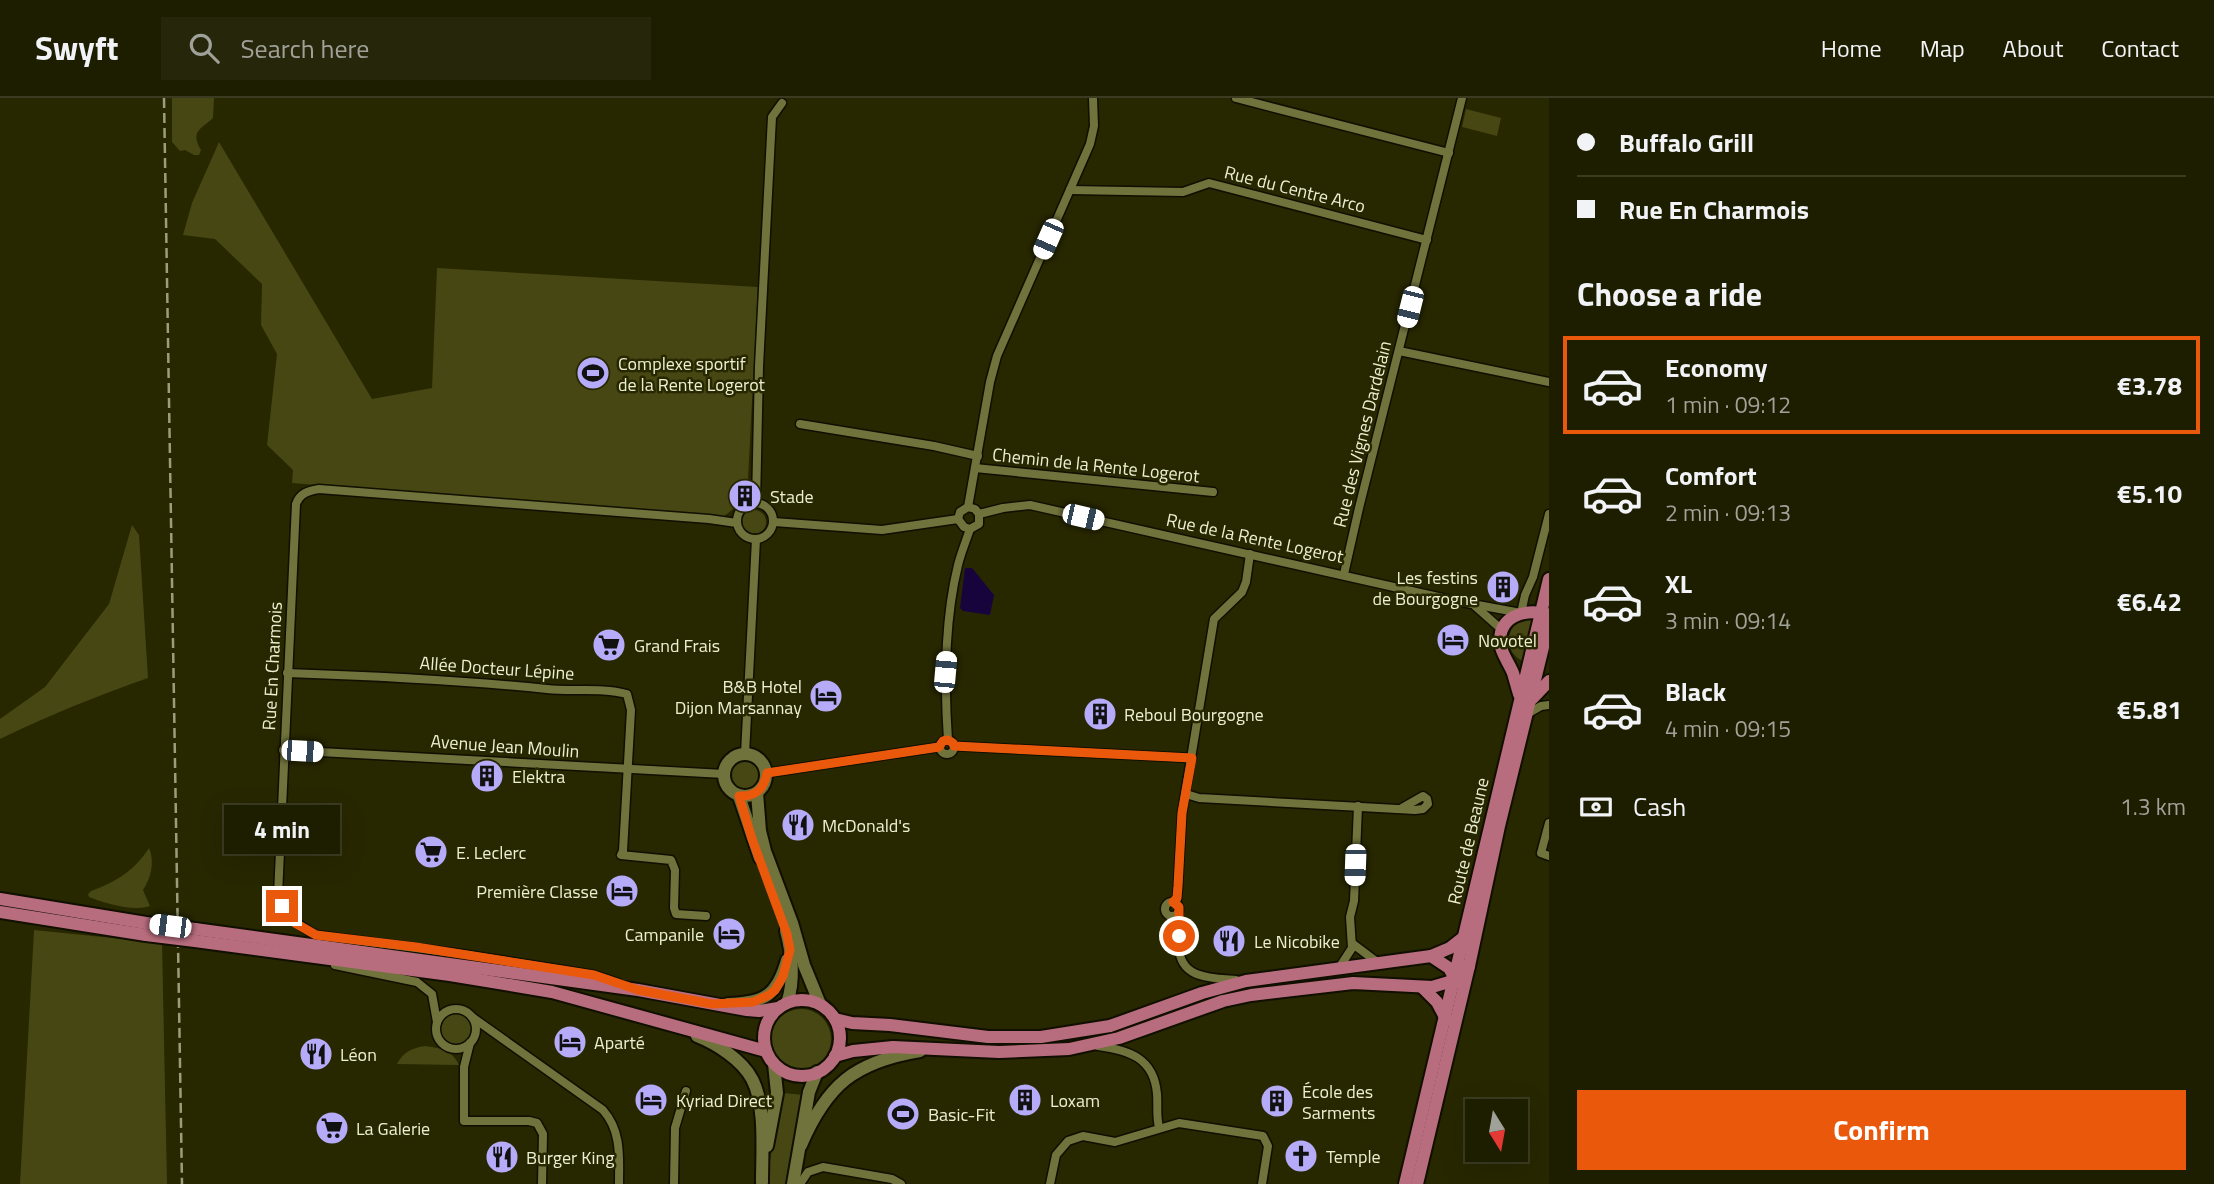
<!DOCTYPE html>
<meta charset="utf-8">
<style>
body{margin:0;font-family:"Titillium Web",sans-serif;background:#25260a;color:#f1f3f6;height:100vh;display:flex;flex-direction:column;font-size:26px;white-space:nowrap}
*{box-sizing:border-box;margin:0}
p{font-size:23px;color:#a0a299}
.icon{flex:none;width:38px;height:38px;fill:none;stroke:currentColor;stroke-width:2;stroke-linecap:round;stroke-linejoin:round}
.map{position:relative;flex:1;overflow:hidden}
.panel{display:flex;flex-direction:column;background:#1d1d00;width:665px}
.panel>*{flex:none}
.banner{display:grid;align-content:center;height:154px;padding:0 28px;background:#1d1d00}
.needle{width:46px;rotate:169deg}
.fabs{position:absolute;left:1465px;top:1001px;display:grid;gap:14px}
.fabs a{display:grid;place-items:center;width:63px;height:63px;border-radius:0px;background:#1d1d00;box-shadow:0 7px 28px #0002,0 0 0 2px #3b3b22;font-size:35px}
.end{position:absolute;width:32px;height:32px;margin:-16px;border:9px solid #ea580c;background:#fff;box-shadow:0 0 0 4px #fff}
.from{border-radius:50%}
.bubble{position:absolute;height:49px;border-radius:0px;background:#1d1d00;box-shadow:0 7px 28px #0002,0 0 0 2px #3b3b22;font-size:23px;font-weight:700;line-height:49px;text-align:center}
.car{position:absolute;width:21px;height:42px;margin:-21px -10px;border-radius:9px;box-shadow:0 0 5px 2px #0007;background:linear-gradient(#fff 24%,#345 0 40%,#fff 0 76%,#345 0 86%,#fff 0)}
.banner b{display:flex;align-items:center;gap:24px;height:66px;font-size:26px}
.banner b+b{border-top:2px solid #3b3b22}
.banner i{width:18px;height:18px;background:#f1f3f6}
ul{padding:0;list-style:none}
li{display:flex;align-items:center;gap:21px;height:98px;margin:0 14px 10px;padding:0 14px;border:4px solid transparent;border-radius:0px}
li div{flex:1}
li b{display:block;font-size:26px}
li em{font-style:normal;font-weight:700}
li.on{border-color:#ea580c}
li>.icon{width:63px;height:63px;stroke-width:1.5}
h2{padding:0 28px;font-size:32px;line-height:84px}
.pay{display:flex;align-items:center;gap:18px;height:77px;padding:0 28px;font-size:26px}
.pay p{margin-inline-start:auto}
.action{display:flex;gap:14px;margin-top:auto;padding:14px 28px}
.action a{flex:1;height:80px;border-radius:0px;background:#ea580c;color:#fff;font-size:28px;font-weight:700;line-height:80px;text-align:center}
header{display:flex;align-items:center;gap:42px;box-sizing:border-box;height:98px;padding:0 35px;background:#1d1d00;border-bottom:2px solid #3b3b22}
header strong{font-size:33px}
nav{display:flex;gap:38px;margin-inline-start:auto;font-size:24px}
.search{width:490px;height:63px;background:#25260a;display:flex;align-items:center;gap:18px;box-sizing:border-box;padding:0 24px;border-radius:0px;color:#a0a299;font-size:26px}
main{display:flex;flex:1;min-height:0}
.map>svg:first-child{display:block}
.green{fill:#474713}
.water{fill:#18043d}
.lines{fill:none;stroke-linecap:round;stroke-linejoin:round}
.street-casing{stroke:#100f00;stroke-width:11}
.secondary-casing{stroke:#100f00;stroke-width:16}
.primary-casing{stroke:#100f00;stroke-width:16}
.street{stroke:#71733c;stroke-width:8}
.secondary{stroke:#71733c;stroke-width:12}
.primary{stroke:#b86d7e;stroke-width:12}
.rail{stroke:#9c9d7c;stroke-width:2.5;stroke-dasharray:10 5;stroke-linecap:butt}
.primary-bridge-casing{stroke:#100f00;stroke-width:16;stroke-linecap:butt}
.primary-bridge{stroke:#b86d7e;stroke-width:12}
.route{stroke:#ea580c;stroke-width:9}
.labels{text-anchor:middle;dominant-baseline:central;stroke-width:5;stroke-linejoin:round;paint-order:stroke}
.street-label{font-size:18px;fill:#edefd2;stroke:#272700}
.poi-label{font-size:18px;fill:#edefd2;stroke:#272700;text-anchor:start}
</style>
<header>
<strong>Swyft</strong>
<div class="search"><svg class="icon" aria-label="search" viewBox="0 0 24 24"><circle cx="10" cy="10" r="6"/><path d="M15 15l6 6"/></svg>Search here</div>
<nav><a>Home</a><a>Map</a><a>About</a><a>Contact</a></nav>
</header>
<main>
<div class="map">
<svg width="1549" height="1086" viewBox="0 0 1549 1086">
<rect width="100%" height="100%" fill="#272700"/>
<g class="green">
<path d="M172,0h42l-1,20c-12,11 -23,13 -12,32l-2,5h-5l-9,-5 -5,1 -8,-9z"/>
<path d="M1466,11l35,9 -4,18 -35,-9z"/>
<path d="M219,44l153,257 60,-11 5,-120 321,19 -11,211 -24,19 -431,-34 1,-13 -26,-25 10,-91 -16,-29 1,-41 -47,-45 -32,-4 9,-32z"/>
<circle cx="754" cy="424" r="12"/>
<path d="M132,427l7,10 9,143c-51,18 -99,37 -148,61v-20l45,-32 64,-83z"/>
<path d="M1535,519l-13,44c-16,-10 -17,-24 -6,-39z"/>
<circle cx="746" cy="677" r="16"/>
<path d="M149,750c6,14 2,30 -6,42l7,16c-16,6 -46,-3 -61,-9l-1,-3 3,-3c25,-9 44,-21 58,-43z"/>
<path d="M34,832l128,13 5,241h-147z"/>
<circle cx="801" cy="941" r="30"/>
<circle cx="455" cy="930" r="16"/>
<path d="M425,948c15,2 27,4 34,19l-62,-1c6,-12 15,-16 28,-18z"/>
<path d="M783,995l21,2 -15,89h-21l1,-19z"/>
</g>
<path class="water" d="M965,470h7l22,27 -4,20 -27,-4 -3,-3z"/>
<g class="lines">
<defs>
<g id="street">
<path d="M1236,0l213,55"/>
<path d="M1070,92l113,2 26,-9 218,57"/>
<path d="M1399,253l150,31"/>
<path d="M800,326l134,22 44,10"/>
<path d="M975,370l238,24"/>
<circle cx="755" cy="423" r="18"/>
<path d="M756,405l3,-137 13,-249 10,-14"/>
<path d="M968,409l22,-125 7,-26 93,-212 4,-18 -1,-28"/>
<path d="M979,416l24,-6 27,-3 426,96 65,12 4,-18 8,-18 16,-63"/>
<path d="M958,421l6,8 6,2 9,-5v-10"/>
<path d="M958,421l2,-7 8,-5 7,2 4,5"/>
<path d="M774,424l108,8 76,-11"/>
<path d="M1344,476l15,-66 103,-410"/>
<path d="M1475,508l26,23"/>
<path d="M287,575c87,3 173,7 260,16 26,3 54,-2 80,5l4,16 -8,141 -2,4 50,5 4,10 -1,38 2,6 30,2"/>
<path d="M1527,616l14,-8 8,-1"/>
<circle cx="947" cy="649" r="7"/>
<path d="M948,642c-4,-58 -4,-118 10,-175 3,-12 8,-24 12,-36"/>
<path d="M954,648l238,12"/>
<path d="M283,652l441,24"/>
<path d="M745,656l11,-215"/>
<path d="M767,675l172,-26"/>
<path d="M1186,696l13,4 216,12 8,-1 5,-5 -1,-5 -4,-3 -21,12"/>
<path d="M1549,725l-8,30 8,3"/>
<path d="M1173,804l4,-3 1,-13 4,-73 32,-194 28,-27 4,-10 4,-28"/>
<circle cx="1172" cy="811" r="7"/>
<path d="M1178,815c2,11 1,23 1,34 1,32 32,31 57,33"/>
<path d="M1353,846l24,18"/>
<path d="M335,867l82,17 15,12 5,28"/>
<path d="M1339,870l13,-20 -2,-31 4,-16 4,-95"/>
<path d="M618,885l-24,-8 -132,-21 -146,-19c-19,-10 -31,-20 -38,-40l18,-391c4,-11 12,-13 23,-15l390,30 28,4"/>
<circle cx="456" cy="931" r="20"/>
<path d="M472,919l131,93c19,22 16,47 16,74"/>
<path d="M470,945l-6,24v54h65l8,2 6,11 -1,50"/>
<path d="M1098,948c31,4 56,12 59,48 1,11 -1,22 2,33"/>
<path d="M674,1086l1,-56 11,-37"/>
<path d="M800,1086l8,-12 15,-5 69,12 9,5"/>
<path d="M1050,1086l6,-29 12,-14 15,-5 32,6 64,-19 84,13 5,10 -6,38"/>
</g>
<g id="secondary">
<circle cx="745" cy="677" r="21"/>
<path d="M757,695l3,38 5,20 27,72 12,42 16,39"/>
<path d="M739,698l21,62"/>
<path d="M786,833c6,22 9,50 1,72"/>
<path d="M728,906c36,-1 49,-8 59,-44"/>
<path d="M697,938c20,8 45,24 55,43 14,26 10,73 10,103"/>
<path d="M801,1047c26,-60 53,-83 119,-94"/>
<path d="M767,1048l10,-53 -3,-29"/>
<path d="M793,1086l16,-92 8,-20"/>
</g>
<g id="primary">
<path d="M1519,596c-2,-7 -4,-14 -6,-21 -4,-10 -12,-20 -13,-30 -1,-28 25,-34 47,-29"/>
<path d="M1532,601l17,-18"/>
<path d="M0,801l146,24"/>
<path d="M0,814l146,23"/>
<path d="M195,831l443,61 109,20 12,1 19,-3"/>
<path d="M195,843l255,34 102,17 214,59"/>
<path d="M1431,858l18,12 8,14"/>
<path d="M1423,890l14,14 9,17"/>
<circle cx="802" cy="940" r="38"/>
<path d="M835,921l17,4 38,2 98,12h53l69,-11 92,-33 44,-12 185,-25 19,-8 14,-11"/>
<path d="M835,958l18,-5 40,-4 106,5 70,-3 50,-11 104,-37 28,-6 102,-12 79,4 17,-5 20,-16"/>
<path d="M1405,1086l144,-605"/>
<path d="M1417,1086l52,-218 30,-140 50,-203"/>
</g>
</defs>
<use href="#street" class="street-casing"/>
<use href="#secondary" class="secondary-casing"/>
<use href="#primary" class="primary-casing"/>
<use href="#street" class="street"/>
<use href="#secondary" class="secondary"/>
<use href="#primary" class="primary"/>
<path class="rail" d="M164,0l18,1086"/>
<defs>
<g id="primary-bridge">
<path d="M146,825l49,6"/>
<path d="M146,837l49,6"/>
</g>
</defs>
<use href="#primary-bridge" class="primary-bridge-casing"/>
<use href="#primary-bridge" class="primary-bridge"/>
</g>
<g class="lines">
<path class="route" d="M282,808l13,17 21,12 100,12 178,28 44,15 74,14 41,-2 16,-7 6,-5 8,-14 7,-26 -3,-16 -35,-95 -13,-43c17,1 25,-7 28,-23l172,-26 4,-6 5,-1 5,3 1,3 238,12 -10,55 -4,73 -1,12 -4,4 6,5v29"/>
</g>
<defs>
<symbol id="stadium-disc" viewBox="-11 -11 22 22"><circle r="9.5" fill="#b6abf8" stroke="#272700"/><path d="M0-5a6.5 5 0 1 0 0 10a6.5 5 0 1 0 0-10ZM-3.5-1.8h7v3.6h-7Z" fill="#111"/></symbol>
<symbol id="building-disc" viewBox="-11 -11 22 22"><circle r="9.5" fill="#b6abf8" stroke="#272700"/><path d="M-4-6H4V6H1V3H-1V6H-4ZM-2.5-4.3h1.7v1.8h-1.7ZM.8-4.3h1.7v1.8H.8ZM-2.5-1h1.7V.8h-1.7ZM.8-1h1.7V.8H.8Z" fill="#111"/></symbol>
<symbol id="hotel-disc" viewBox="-11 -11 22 22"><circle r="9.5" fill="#b6abf8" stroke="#272700"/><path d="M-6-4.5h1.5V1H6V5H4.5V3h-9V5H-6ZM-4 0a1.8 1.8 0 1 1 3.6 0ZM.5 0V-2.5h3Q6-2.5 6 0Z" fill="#111"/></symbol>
<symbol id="supermarket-disc" viewBox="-11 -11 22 22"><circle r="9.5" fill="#b6abf8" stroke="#272700"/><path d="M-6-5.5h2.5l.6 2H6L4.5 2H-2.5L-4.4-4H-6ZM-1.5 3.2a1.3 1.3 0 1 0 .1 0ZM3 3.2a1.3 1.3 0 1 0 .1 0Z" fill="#111"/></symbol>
<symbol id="restaurant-disc" viewBox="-11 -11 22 22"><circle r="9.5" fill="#b6abf8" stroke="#272700"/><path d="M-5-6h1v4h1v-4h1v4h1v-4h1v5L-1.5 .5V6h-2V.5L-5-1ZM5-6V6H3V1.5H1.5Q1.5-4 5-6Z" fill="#111"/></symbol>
<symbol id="church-disc" viewBox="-11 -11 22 22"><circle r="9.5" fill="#b6abf8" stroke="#272700"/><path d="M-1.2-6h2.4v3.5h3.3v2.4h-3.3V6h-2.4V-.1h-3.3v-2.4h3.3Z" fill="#111"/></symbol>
</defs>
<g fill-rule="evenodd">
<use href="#stadium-disc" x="574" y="256" width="38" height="38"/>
<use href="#building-disc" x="726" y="379" width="38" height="38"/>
<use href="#building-disc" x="1484" y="470" width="38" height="38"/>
<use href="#hotel-disc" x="1434" y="523" width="38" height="38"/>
<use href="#supermarket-disc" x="590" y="528" width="38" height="38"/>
<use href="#hotel-disc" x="807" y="579" width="38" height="38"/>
<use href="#building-disc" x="1081" y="597" width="38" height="38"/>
<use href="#building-disc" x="468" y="659" width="38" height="38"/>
<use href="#restaurant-disc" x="779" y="708" width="38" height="38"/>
<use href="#supermarket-disc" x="412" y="735" width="38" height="38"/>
<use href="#hotel-disc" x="603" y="774" width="38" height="38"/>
<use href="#hotel-disc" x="710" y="817" width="38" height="38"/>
<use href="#restaurant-disc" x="1210" y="824" width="38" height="38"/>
<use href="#hotel-disc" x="551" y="925" width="38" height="38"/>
<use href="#restaurant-disc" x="297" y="937" width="38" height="38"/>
<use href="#hotel-disc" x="632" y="983" width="38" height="38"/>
<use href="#building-disc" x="1006" y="983" width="38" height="38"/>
<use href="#building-disc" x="1258" y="984" width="38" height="38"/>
<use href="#stadium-disc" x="884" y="997" width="38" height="38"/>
<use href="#supermarket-disc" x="313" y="1011" width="38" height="38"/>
<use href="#church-disc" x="1282" y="1039" width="38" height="38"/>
<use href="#restaurant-disc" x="483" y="1040" width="38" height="38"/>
</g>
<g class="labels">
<g class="street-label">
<text transform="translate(1295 91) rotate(14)">Rue du Centre Arco</text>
<text transform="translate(1362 336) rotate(-76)">Rue des Vignes Dardelain</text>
<text transform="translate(1096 367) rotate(6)">Chemin de la Rente Logerot</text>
<text transform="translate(1255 440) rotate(12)">Rue de la Rente Logerot</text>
<text transform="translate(272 568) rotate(-87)">Rue En Charmois</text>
<text transform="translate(497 570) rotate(4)">Allée Docteur Lépine</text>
<text transform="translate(505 648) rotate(4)">Avenue Jean Moulin</text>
<text transform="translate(1468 743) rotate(-77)">Route de Beaune</text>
</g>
<g class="poi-label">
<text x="618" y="265">Complexe sportif<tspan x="618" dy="21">de la Rente Logerot</tspan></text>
<text x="770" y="398">Stade</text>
<text x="1478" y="479" text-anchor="end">Les festins<tspan x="1478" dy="21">de Bourgogne</tspan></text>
<text x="1478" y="542">Novotel</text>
<text x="634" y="547">Grand Frais</text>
<text x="802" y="588" text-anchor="end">B&amp;B Hotel<tspan x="802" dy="21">Dijon Marsannay</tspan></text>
<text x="1124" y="616">Reboul Bourgogne</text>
<text x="512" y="678">Elektra</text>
<text x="822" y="727">McDonald's</text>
<text x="456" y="754">E. Leclerc</text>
<text x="598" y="793" text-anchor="end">Première Classe</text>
<text x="704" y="836" text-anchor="end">Campanile</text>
<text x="1254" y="843">Le Nicobike</text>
<text x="594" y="944">Aparté</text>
<text x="340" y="956">Léon</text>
<text x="1302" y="993">École des<tspan x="1302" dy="21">Sarments</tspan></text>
<text x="676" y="1002">Kyriad Direct</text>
<text x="1050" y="1002">Loxam</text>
<text x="928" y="1016">Basic-Fit</text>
<text x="356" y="1030">La Galerie</text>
<text x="1326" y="1058">Temple</text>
<text x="526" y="1059">Burger King</text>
</g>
</g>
</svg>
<div class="fabs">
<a><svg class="needle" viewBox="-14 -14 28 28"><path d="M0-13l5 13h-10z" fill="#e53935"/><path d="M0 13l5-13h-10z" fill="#a0a299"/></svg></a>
</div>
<i class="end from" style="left:1179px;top:838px"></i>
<i class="end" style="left:282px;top:808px"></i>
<div class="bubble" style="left:224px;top:707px;width:116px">4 min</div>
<i class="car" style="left:1048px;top:141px;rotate:204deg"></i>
<i class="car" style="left:1410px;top:209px;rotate:194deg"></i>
<i class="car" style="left:1083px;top:419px;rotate:103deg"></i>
<i class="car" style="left:945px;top:574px;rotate:5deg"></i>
<i class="car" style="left:302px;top:653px;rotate:93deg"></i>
<i class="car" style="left:1355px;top:767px;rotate:182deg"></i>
<i class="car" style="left:170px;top:828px;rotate:277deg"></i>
</div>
<section class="panel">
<div class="banner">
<b><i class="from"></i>Buffalo Grill</b>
<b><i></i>Rue En Charmois</b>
</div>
<h2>Choose a ride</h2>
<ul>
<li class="on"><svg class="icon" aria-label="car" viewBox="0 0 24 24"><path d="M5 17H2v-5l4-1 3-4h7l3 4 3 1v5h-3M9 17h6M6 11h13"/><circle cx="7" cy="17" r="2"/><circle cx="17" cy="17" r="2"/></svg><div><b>Economy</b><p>1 min · 09:12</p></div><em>€3.78</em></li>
<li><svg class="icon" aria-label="car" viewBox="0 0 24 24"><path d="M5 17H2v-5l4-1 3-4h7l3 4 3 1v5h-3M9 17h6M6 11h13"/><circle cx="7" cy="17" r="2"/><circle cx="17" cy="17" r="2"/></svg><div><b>Comfort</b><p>2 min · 09:13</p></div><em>€5.10</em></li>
<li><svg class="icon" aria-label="car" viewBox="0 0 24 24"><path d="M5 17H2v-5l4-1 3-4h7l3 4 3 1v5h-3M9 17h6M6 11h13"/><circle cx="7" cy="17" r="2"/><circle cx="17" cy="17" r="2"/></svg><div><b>XL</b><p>3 min · 09:14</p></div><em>€6.42</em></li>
<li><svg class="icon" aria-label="car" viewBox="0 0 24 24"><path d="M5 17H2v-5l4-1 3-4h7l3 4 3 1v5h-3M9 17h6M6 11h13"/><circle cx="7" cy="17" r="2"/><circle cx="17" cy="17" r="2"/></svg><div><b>Black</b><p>4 min · 09:15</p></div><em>€5.81</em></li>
</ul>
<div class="pay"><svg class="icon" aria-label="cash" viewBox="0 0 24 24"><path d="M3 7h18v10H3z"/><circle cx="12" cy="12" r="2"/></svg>Cash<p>1.3 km</p></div>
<div class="action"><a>Confirm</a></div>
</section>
</main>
